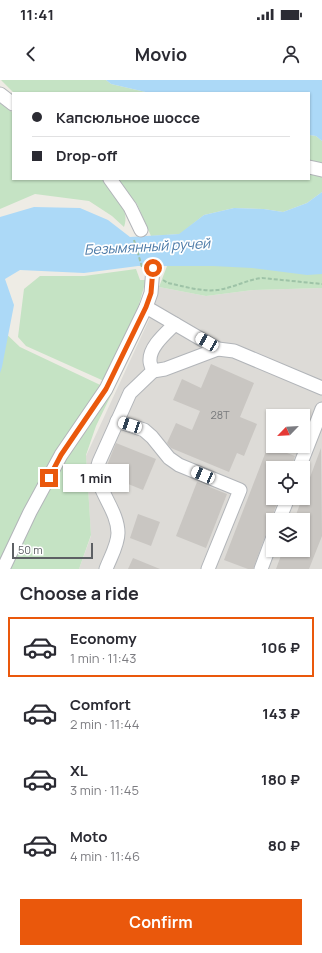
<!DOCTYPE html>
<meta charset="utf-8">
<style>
body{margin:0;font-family:Manrope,sans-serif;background:#f2f2f3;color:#2b2b33;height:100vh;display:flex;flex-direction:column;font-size:15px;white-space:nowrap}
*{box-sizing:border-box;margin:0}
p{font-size:13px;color:#7c7c81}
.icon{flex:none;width:22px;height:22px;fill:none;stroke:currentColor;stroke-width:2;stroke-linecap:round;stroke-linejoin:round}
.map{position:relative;height:489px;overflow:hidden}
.drawer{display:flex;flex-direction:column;background:#fff;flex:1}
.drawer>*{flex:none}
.top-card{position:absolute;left:12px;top:12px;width:298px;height:88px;border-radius:0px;box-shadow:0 1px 3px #0004;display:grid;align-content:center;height:88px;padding:0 20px;background:#fff}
.needle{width:26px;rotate:245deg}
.buttons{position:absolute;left:266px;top:329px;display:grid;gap:8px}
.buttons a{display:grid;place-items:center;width:44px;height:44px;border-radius:0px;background:#fff;box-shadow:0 1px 3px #0004;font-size:20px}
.scale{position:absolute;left:12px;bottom:10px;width:81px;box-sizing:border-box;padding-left:4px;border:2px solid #5d6064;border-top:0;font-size:11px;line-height:14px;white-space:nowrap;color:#5d6064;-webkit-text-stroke:3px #fff;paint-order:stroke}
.end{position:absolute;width:18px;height:18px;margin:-9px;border:5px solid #ea580c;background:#fff;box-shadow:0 0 0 2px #fff}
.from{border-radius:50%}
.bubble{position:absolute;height:28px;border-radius:0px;background:#fff;box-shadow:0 1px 3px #0004;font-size:13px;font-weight:700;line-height:28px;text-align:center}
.car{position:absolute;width:12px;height:24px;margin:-12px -6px;border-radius:5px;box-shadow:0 0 3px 1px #0007;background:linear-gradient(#fff 24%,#345 0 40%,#fff 0 76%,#345 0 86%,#fff 0)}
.top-card b{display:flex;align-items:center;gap:14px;height:38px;font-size:15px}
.top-card b+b{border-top:1px solid #e1e1e2}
.top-card i{width:10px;height:10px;background:#2b2b33}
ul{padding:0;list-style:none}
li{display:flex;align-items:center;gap:12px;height:60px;margin:0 8px 6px;padding:0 12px;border:2px solid transparent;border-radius:0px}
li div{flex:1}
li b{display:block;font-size:15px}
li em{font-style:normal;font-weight:700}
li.selected{border-color:#ea580c}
li>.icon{width:36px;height:36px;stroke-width:1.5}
h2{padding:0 20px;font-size:18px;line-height:48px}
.action{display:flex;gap:8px;margin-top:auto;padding:8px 20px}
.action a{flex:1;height:46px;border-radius:0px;background:#ea580c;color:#fff;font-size:16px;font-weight:700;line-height:46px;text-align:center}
.status{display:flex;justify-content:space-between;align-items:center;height:28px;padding:0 20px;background:#fff;direction:ltr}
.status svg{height:11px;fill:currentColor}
header{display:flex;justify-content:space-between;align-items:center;height:52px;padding:0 20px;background:#fff;font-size:18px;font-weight:700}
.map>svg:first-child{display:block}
.industrial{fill:#dddbd7;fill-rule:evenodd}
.green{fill:#c5e3c4}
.water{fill:#acd9f7}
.building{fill:#c9c6c2}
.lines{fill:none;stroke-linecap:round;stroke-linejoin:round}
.minor-casing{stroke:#b2b5b9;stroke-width:15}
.path{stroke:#9ec3a7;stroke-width:2;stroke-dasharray:4 2;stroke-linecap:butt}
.minor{stroke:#fff;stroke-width:13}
.route{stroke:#ea580c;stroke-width:5}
.labels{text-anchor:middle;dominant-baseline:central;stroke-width:3.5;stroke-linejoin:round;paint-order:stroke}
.number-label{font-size:11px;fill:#787a7c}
.water-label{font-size:14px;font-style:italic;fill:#4b7aa7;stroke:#fff}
</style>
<div class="status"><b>11:41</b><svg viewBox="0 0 49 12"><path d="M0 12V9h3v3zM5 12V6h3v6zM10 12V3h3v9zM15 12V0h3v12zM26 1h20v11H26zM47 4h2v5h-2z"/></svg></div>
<header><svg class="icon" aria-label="back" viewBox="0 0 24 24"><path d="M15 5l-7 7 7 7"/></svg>Movio<svg class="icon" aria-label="person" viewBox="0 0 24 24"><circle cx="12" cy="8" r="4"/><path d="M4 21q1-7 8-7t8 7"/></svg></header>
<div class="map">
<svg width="322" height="489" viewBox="0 0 322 489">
<rect width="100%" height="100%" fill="#eeece5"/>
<path class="industrial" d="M159,207l47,9 47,-6 69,-2v281h-243l12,-33 -5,-80 67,-145zM273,336h30v30h-30zM273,388h30v30h-30zM273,440h30v30h-30z"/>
<g class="green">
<path d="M1,0h105l5,4 39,9h-136z"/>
<path d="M0,23l13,10v66h90c10,13 28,31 21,48l-12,-11 -23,-15 -54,-7 -35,15z"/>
<path d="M309,55l7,1 6,5v51l-15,11 -24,9 -19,-3 -30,-1 -30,7 -24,19 -29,2 -14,-32 -21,-25h193z"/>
<path d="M167,186c28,0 56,-1 84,1 24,2 47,8 71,7v14l-69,2 -47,6 -47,-9z"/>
<path d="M136,189l4,11h6l-9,31 -33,70 -78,-35 -8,-9 6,-48 16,-13h44z"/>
<path d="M0,248l20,19 93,44 -17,35 -10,29 5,80 -12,34h-79z"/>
</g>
<g class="water">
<path d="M106,0h216v61l-6,-5 -7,-1v-42h-159l-39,-9z"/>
<path d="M322,112v82l-15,1 -55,-7 -39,-2h-75l-54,7 -64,-3 -15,9 9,26 -12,62 -2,6v-156l34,-10 46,1 28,12 22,17 49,-3 25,-19 30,-7 30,1 19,3 24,-9z"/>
</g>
<g class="building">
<path d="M211,284l43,19 -14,34 17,7 -13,32 -7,-3 -8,19 -58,-24 -4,-5 9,-20 16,7 8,-19 -27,-11 9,-21 19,9z"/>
<path d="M116,363l40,16 -13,31 -37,-15v-7z"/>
<path d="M268,366l27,10 -4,12h-18v30h6l-7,19 -1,4 2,4 -2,4 -5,5 -13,35h-5l-24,-9z"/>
<path d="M321,368l1,88 -13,33h-33l7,-19h20v-30h-9z"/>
<path d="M197,402l30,12 -21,54 -30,-12z"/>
<path d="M138,434l22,8 -9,24 -21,-8z"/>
<path d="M133,478l27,11h-32z"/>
</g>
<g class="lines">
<defs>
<g id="minor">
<path d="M0,14l13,10"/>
<path d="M309,87l13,3"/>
<path d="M110,99l20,28 11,23"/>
<path d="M146,227l72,42"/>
<path d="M153,291l12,-2 53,-20 16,2 88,37"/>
<path d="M117,341l27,9 8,7 17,21 10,7 61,25 -32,79"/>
<path d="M299,388l23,-59"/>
<path d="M279,440l9,-22"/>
<path d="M3,489l27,-57 31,-57 45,-66 40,-82 5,-14 2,-25"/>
<path d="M106,489c4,-11 12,-24 12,-36 0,-22 -20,-41 -21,-62 0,-2 1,-6 2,-9l31,-69 23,-22c-1,-3 -3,-7 -3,-10 -1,-14 16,-28 25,-37"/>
<path d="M261,489l12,-32"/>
</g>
</defs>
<use href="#minor" class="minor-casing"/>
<g class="path">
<path d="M134,160l8,27"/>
<path d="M163,200l5,3c15,3 33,9 49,7 16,-2 29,-10 45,-12l60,6"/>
</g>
<use href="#minor" class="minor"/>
</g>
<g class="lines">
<path class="route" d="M49,398l12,-23 45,-66 40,-82 5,-14 2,-25"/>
</g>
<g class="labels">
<g class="number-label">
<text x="220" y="334">28Т</text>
</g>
<g class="water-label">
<text transform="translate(147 166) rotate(-3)">Безымянный ручей</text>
</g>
</g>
</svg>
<div class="buttons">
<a><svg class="needle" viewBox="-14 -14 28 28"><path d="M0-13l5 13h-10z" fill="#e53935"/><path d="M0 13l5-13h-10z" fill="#7c7c81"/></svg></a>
<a><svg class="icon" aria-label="locate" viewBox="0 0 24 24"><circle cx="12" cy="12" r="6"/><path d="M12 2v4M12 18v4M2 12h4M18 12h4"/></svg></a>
<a><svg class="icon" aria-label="layers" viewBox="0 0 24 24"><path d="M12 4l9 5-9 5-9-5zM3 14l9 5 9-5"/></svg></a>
</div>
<div class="scale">50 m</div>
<i class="end from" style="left:153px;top:188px"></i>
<i class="end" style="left:49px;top:398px"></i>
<div class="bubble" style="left:63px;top:384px;width:66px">1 min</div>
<i class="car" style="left:207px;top:262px;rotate:300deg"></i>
<i class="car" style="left:130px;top:345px;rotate:288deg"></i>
<i class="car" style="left:203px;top:395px;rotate:293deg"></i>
<div class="top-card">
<b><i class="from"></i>Капсюльное шоссе</b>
<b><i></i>Drop-off</b>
</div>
</div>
<section class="drawer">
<h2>Choose a ride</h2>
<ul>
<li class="selected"><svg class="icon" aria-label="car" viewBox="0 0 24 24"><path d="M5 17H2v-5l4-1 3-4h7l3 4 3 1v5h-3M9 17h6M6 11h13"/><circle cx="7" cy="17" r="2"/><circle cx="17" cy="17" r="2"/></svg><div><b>Economy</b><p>1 min · 11:43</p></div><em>106 ₽</em></li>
<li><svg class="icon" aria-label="car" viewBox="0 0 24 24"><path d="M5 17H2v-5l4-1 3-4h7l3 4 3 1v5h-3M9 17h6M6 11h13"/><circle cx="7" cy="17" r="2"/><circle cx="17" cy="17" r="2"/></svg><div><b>Comfort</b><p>2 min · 11:44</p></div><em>143 ₽</em></li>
<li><svg class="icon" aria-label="car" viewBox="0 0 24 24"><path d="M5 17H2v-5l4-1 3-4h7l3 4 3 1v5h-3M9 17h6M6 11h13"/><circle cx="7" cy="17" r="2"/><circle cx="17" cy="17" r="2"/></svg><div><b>XL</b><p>3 min · 11:45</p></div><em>180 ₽</em></li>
<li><svg class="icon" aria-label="car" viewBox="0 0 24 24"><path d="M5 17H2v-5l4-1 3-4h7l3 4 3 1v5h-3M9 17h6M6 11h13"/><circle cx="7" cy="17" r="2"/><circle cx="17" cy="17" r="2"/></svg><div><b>Moto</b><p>4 min · 11:46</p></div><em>80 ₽</em></li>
</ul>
<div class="action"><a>Confirm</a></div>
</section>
